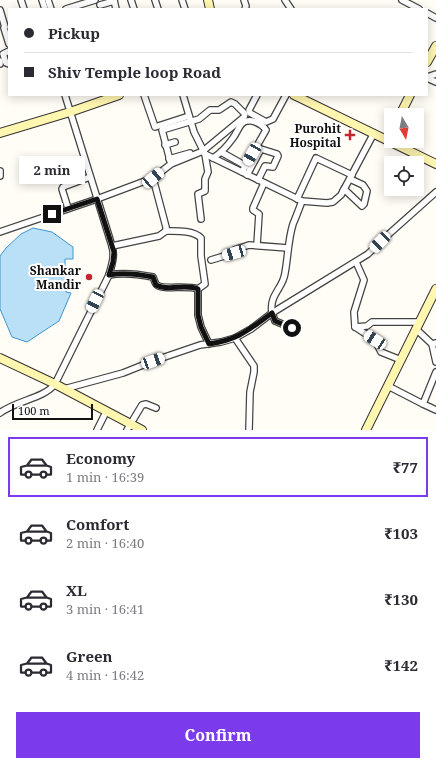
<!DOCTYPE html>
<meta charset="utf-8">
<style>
body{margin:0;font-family:"Noto Serif",serif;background:#f2f2f3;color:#2b2b33;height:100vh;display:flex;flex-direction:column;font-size:15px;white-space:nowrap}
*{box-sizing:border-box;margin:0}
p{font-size:13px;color:#7c7c81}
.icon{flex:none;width:22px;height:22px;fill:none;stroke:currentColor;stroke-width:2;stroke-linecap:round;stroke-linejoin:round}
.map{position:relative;height:430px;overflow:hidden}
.side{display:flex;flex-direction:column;background:#fff;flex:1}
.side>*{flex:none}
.banner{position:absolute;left:8px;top:8px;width:420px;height:88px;border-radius:0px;box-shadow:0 2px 10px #0003;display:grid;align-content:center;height:88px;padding:0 16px;background:#fff}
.needle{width:26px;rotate:170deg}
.controls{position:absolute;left:384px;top:108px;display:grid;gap:8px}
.controls a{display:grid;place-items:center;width:40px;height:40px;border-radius:0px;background:#fff;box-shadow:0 2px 10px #0003;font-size:20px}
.scale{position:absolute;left:12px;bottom:10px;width:81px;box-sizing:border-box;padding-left:4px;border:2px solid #111;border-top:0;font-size:11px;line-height:14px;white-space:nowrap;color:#111;-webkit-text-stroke:3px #fff;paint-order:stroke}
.end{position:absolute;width:18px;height:18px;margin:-9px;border:5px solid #111;background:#fff;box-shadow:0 0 0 2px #fff}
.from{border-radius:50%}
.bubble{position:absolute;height:28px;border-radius:0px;background:#fff;box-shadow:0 2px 10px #0003;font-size:13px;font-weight:700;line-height:28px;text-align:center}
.car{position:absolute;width:12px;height:24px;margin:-12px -6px;border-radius:5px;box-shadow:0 0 3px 1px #0007;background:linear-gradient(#fff 24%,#345 0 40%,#fff 0 76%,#345 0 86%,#fff 0)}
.banner b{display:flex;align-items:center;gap:14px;height:38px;font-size:15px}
.banner b+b{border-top:1px solid #e1e1e2}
.banner i{width:10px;height:10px;background:#2b2b33}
ul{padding:7px 0 0;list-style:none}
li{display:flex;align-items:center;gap:12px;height:60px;margin:0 8px 6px;padding:0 8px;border:2px solid transparent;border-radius:0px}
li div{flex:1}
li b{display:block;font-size:15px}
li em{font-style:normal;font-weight:700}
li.current{border-color:#7c3aed}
li>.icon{width:36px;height:36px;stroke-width:1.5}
.button{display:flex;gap:8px;margin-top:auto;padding:8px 16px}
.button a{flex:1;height:46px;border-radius:0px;background:#7c3aed;color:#fff;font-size:16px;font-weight:700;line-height:46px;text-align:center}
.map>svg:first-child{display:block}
.water{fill:#b9e0f7;stroke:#3f96cf}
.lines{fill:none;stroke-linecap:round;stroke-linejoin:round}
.street-casing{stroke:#444;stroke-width:8}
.secondary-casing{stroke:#333;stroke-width:10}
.street{stroke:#fff;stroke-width:5.5}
.secondary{stroke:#fff6b0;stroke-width:8}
.route{stroke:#111;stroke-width:5}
.poi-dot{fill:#c4262e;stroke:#fff;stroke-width:1.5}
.labels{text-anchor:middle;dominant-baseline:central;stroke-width:4;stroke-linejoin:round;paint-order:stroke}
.poi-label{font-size:12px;font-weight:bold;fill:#111;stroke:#fff;text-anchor:end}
</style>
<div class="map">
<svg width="436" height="430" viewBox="0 0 436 430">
<rect width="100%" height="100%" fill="#fffdf5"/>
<path class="water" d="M33,228l19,4 21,15v12h-8v7l-8,3 -5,-2 -3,3v5l5,2 3,-3 12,-2 -3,20 5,1 -12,28 -32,21 -15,-5 -12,-28v-53l6,-8 15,-14z"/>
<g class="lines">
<defs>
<g id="street">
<path d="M21,0l3,9"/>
<path d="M42,0l3,9"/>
<path d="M48,0l3,9"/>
<path d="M114,0l2,9"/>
<path d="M131,0l3,9"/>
<path d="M155,0l3,9"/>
<path d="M182,0l3,9"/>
<path d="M244,0l2,6 -1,3"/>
<path d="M285,0l6,9"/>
<path d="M402,0l17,9"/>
<path d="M100,5l14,-4"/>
<path d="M66,9l29,-9"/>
<path d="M0,10l5,17"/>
<path d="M427,13l9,5"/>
<path d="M4,28l5,16"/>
<path d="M9,51l-6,3 3,9 3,1"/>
<path d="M0,61v3"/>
<path d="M427,77l9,-3"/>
<path d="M427,78l9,4"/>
<path d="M144,95l11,32 34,-11"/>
<path d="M183,95l11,37 11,22 97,47 25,2 6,-1 8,-7 33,-62"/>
<path d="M257,95l-8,15 1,3 16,9 7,-3 13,-24"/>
<path d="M165,145l10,-3"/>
<path d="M221,152l25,14"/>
<path d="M213,158c8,-5 15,-13 20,-20 4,-5 6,-13 11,-16 7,-4 18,2 22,8l-24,42"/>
<path d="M169,159l21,-6"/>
<path d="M0,171v5"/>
<path d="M247,175l14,-26 16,5 1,2 -5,11 -8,-1 -7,14"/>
<path d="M343,191l1,-2 18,17 2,-2 3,-13 -4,-6 -13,-6"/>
<path d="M297,199l19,-41 36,17"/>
<path d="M68,208l-6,-19 1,-2 27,-10"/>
<path d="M201,219l-3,-25 7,-3v-12l3,-7 -3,-18"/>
<path d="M166,231c10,0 27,-1 35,7v18l4,28 -7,5"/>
<path d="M0,232l97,-33 56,-21 18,-14 32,-13 41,-34 1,-3 -10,-10 -4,-2 -12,8h-9l-11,9 -37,11 9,34"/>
<path d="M257,245l2,-31 -6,-4v-2l11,-25"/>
<path d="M112,246l47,-10 7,-5v-4l-13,-49"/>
<path d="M211,260l23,-7v-3l15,-5 39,3"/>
<path d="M356,262l8,18 -10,32 1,15 20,13 6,12 20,8"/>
<path d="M109,275c14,-3 29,-1 44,2 1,2 2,7 4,8 5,5 31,0 41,4v26l3,12 8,17"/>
<path d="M355,327l12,-1 5,-4h48"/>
<path d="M292,328l-17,-7 -3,-8 96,-59 12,-12 56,-50"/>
<path d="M416,329l16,15 4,-1"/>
<path d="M235,338l19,28v6l-4,20 -1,38"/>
<path d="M432,344l4,18"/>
<path d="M436,372l-13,32 13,6"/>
<path d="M388,386l35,18"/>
<path d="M64,389l59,-16 30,-12 47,-16 21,-3 14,-4 16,-9 21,-16c-3,-19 11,-24 13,-40 3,-16 3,-33 8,-49 3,-7 6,-15 9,-23"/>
<path d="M0,413c15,-12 45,-15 55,-29l54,-109c3,-11 6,-19 3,-29l-47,-151"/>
<path d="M97,430l9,-18"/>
<path d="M127,430l15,-25 4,-1 10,4"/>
</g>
<g id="secondary">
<path d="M208,0l2,9"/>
<path d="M427,62l9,-16"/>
<path d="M294,95l142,69"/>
<path d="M400,115l10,-20"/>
<path d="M0,133l70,-21 49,-17"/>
<path d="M387,140l4,-8"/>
<path d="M0,358l55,26 87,46"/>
<path d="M366,430l70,-141"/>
</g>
</defs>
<use href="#street" class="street-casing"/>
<use href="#secondary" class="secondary-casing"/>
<use href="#street" class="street"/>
<use href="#secondary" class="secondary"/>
</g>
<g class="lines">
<path class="route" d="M52,214l45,-15 17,53 -1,10 -4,13c14,-3 29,-1 44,2l3,8c12,7 29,-2 42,4v26l3,12 8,17c31,-5 39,-14 63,-31l3,8 17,7"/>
</g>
<g class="poi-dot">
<path d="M348 129h4v4h4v4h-4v4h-4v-4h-4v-4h4z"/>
<circle cx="89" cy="277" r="4"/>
</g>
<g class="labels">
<g class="poi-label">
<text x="341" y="128">Purohit<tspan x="341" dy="14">Hospital</tspan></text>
<text x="81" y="270">Shankar<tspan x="81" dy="14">Mandir</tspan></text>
</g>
</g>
</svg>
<div class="controls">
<a><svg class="needle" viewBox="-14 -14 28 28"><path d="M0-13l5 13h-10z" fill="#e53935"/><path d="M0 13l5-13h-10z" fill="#7c7c81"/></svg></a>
<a><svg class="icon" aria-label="locate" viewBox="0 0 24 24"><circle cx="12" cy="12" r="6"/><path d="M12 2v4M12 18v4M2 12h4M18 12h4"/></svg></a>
</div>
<div class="scale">100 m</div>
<i class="end from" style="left:292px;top:328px"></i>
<i class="end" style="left:52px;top:214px"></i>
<div class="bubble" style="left:19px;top:156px;width:66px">2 min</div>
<i class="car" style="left:252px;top:154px;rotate:210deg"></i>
<i class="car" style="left:153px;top:178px;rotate:50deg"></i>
<i class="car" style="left:380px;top:242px;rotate:224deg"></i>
<i class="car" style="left:234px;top:253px;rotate:254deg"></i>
<i class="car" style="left:95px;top:301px;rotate:206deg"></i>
<i class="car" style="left:375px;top:340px;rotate:303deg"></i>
<i class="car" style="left:153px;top:361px;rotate:70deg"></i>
<div class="banner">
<b><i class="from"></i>Pickup</b>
<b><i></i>Shiv Temple loop Road</b>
</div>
</div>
<section class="side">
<ul>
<li class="current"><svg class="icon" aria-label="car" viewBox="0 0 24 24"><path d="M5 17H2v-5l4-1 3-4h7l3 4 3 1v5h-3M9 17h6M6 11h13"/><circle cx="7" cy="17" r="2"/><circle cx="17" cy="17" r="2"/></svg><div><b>Economy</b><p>1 min · 16:39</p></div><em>₹77</em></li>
<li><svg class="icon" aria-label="car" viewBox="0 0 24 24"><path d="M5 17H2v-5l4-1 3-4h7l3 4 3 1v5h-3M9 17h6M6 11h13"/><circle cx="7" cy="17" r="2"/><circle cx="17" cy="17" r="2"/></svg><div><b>Comfort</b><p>2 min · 16:40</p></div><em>₹103</em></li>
<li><svg class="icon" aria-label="car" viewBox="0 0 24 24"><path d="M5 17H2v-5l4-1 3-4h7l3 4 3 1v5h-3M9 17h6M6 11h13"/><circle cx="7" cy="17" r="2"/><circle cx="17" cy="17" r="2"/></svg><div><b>XL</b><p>3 min · 16:41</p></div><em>₹130</em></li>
<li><svg class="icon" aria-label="car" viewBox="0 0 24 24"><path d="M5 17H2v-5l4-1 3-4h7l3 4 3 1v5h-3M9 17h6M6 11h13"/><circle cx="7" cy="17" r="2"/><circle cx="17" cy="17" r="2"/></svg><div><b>Green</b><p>4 min · 16:42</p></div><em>₹142</em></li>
</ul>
<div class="button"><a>Confirm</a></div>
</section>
